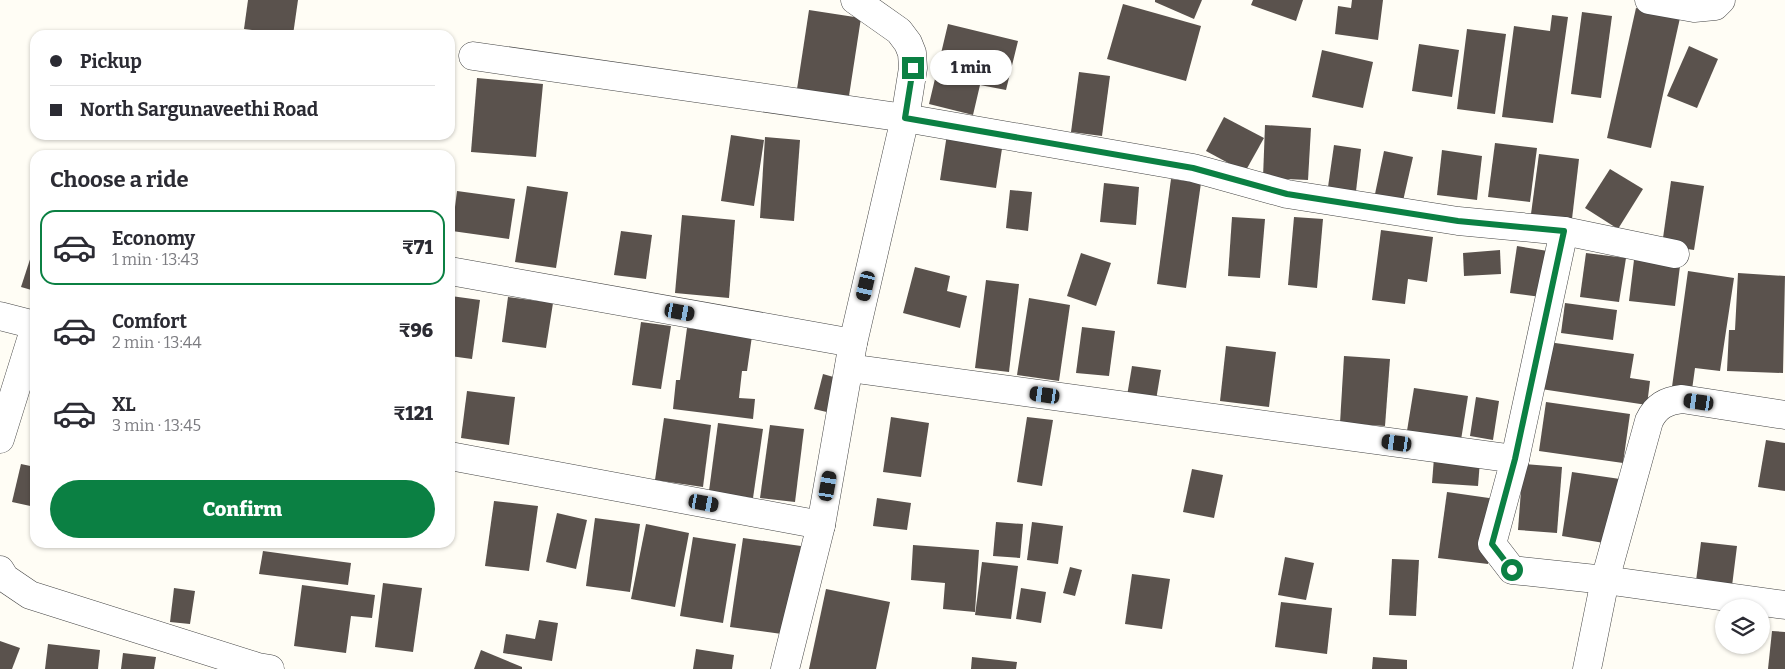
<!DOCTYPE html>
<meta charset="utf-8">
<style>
body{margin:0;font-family:Bitter,serif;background:#f7f7f7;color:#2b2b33;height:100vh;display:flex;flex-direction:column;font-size:19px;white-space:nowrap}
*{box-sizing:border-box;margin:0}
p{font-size:16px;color:#7c7c81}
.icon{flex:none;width:28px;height:28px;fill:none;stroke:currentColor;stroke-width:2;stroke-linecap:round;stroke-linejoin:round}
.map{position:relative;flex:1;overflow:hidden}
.panel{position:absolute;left:30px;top:150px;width:425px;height:398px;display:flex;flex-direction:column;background:#fff;border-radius:15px;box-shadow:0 1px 4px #0004}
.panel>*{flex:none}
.hud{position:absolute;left:30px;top:30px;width:425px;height:110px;border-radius:15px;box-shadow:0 1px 4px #0004;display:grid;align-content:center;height:110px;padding:0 20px;background:#fff}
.fabs{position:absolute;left:1715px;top:599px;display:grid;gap:10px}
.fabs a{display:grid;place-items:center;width:55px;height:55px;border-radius:50%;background:#fff;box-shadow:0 1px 4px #0004;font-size:25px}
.end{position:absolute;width:22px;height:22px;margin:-11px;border:6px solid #0b8043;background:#fff;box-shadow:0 0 0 2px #fff}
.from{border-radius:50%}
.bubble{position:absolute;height:35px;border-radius:18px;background:#fff;box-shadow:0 1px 4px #0004;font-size:16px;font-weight:800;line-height:35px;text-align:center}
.car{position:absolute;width:15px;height:30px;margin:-15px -8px;border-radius:6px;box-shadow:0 0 4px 1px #0007;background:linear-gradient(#222 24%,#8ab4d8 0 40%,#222 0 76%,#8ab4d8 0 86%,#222 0)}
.hud b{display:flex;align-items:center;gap:18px;height:48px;font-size:19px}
.hud b+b{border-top:1px solid #e1e1e2}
.hud i{width:12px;height:12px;background:#2b2b33}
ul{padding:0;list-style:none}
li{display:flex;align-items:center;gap:15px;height:75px;margin:0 10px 8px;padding:0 10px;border:2px solid transparent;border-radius:15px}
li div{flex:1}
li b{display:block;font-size:19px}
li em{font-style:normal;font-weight:800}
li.active{border-color:#0b8043}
li>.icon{width:45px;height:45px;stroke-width:1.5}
h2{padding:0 20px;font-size:22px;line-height:60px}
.button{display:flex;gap:10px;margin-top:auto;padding:10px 20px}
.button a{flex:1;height:58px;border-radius:30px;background:#0b8043;color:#fff;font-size:20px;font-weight:800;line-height:58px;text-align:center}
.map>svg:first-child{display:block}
.building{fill:#5a524d}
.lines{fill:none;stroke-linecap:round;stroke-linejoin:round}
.minor-casing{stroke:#444;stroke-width:29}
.minor{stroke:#fff;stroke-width:28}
.route{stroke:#0b8043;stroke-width:6}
</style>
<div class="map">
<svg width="1785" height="669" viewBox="0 0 1785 669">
<rect width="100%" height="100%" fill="#fffdf5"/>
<g class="building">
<path d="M248,0h50l-5,35 -49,-6z"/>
<path d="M1155,0h47l-8,19 -39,-17z"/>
<path d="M1253,0h50l-7,21 -45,-16z"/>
<path d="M1352,0h31l-5,40 -43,-6 3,-28 13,2z"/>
<path d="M1123,4l78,22 -15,55 -79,-22z"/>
<path d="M1636,8l44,10 -29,130 -44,-10z"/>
<path d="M809,10l52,8 -12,78 -52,-7z"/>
<path d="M1582,12l30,4 -11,82 -30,-4z"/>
<path d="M1552,15l16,2 -15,106 -51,-6 12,-91 36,5z"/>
<path d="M948,24l70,17 -12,49 -26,-5 -7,30 -44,-11z"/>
<path d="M1467,29l39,5 -11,80 -38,-5z"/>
<path d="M1419,44l40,6 -7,47 -40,-6z"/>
<path d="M1689,46l29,13 -21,49 -30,-12z"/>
<path d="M1322,50l51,12 -10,46 -51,-11z"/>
<path d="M1079,72l31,4 -8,60 -31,-4z"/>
<path d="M477,78l66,6 -7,73 -65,-5z"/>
<path d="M1224,117l40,21 -19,34 -39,-21z"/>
<path d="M1265,125l46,3 -3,52 -45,-2z"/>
<path d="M947,134l56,8 -7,46 -56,-8z"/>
<path d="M731,135l33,5 -10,66 -33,-5z"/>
<path d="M765,137l35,3 -6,81 -34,-3z"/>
<path d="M1495,143l42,5 -7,54 -42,-5z"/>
<path d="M1334,145l27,4 -5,42 -28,-4z"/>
<path d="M201,150l60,4v1h-60z"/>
<path d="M1442,150l40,6 -5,44 -40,-5z"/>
<path d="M1384,151l29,6 -10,44 -28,-7z"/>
<path d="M1539,154l40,5 -7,60 -41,-5z"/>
<path d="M1610,169l33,20 -25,40 -33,-21z"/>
<path d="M1171,179l30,4 -15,105 -29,-4z"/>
<path d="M1671,181l33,5 -10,64 -32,-5z"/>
<path d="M1104,183l35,4 -3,38 -36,-3z"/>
<path d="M527,186l41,6 -12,76 -41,-6z"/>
<path d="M1010,190l22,2 -4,39 -22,-3z"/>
<path d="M457,191l58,8 -6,40 -57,-8z"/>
<path d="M682,215l53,5 -6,78 -54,-5z"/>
<path d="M1232,217l33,2 -5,59 -32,-2z"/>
<path d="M1294,217l29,2 -6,69 -29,-3z"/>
<path d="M1381,230l52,7 -6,45 -19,-3 -3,25 -33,-4z"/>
<path d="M621,231l31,4 -6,44 -32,-4z"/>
<path d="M35,244v47l-14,-4z"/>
<path d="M1517,246l31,5 -7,46 -31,-4z"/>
<path d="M1500,250l1,24 -37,2 -1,-23z"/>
<path d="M1081,253l30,10 -15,43 -29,-10z"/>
<path d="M1586,253l40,5 -7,44 -39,-5z"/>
<path d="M1634,260l46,6 -5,40 -46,-5z"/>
<path d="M915,267l35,9 -3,15 20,5 -7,32 -57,-15z"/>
<path d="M1688,271l46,7 -14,93 -25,-3 -4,29 -20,-3z"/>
<path d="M1738,273l47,3 -2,97 -56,-2 2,-41h6z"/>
<path d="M986,280l33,4 -10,88 -34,-4z"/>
<path d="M451,296l29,4 -8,59 -22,-3z"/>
<path d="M508,297l45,6 -7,45 -44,-6z"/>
<path d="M1029,298l41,7 -11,76 -42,-6z"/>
<path d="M1565,303l52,7 -4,30 -52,-7z"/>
<path d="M641,322l30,4 -10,63 -29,-4z"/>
<path d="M1082,327l33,4 -6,45 -33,-3z"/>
<path d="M687,328l65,8 -5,35h-5l-3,27 16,1 -2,20 -80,-10 3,-29h4z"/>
<path d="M1548,342l86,12 -4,24 20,3 -3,24 -106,-16z"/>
<path d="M1226,346l50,6 -7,55 -49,-6z"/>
<path d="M1344,356l46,3 -5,67 -45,-3z"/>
<path d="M1132,366l29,4 -6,36 -29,-4z"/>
<path d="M823,374l21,6 -9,34 -21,-5z"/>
<path d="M1414,388l54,8 -7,44 -56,3z"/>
<path d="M467,391l48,6 -6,48 -48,-7z"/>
<path d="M1476,397l23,4 -6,39 -23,-4z"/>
<path d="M1546,402l84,12 -7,49 -84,-12z"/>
<path d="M891,417l38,6 -8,54 -38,-5z"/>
<path d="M1027,417l26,3 -11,66 -25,-4z"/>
<path d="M664,418l47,7 -8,62 -48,-7z"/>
<path d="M718,423l45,6 -10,69 -44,-7z"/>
<path d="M770,425l34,4 -9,73 -35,-4z"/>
<path d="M1766,440l19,3v48l-27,-4z"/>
<path d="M1434,458l46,3 -2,25 -46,-3z"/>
<path d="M21,464l14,3v40l-23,-5z"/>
<path d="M1523,464l39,3 -5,66 -39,-3z"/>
<path d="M1192,469l31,6 -9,43 -31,-6z"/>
<path d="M1572,472l48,7 -10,65 -48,-8z"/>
<path d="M1447,492l49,7 -8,65 -50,-6z"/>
<path d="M877,498l34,5 -4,27 -34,-4z"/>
<path d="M494,501l44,5 -9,65 -44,-5z"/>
<path d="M557,513l30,7 -11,49 -30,-7z"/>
<path d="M595,518l45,6 -10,68 -44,-6z"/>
<path d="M996,522l27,2 -3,34 -27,-2z"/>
<path d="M1032,522l31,4 -5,38 -31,-4z"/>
<path d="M646,524l43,9 -14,74 -44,-8z"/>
<path d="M693,537l43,7 -13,79 -43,-7z"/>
<path d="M743,538l58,8 -12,89 -59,-8z"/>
<path d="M1701,542l36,4 -5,40 -36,-5z"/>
<path d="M913,545l66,5 -4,62 -32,-3 2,-26 -34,-3z"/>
<path d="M263,551l88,12 -3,22 -89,-11z"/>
<path d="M1285,557l29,6 -8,37 -28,-5z"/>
<path d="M1392,559l27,1 -3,56 -27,-1z"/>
<path d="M982,562l36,4 -7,53 -36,-4z"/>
<path d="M1070,567l12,3 -7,26 -12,-3z"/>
<path d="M1132,574l38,5 -8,50 -37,-5z"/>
<path d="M383,583l39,5 -9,64 -38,-5z"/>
<path d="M302,585l73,10 -3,23 -21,-2 -5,37 -52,-7z"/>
<path d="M174,588l21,3 -5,33 -20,-2z"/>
<path d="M1021,588l25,4 -5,31 -25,-4z"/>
<path d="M826,589l64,13 -14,67h-67z"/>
<path d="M1281,602l51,6 -5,46 -52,-7z"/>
<path d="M539,620l19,3 -6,38 -49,-8 3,-19 29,5z"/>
<path d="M1772,631l13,1v37h-17z"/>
<path d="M0,641l20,7 -8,21h-12z"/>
<path d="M48,644l52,6 -2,19h-53z"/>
<path d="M696,649l38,6 -2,14h-39z"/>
<path d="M481,650l41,17v2h-48z"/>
<path d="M123,653l33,4 -2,12h-33z"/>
<path d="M972,657l45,5 -1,7h-45z"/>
<path d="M1373,657l34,3v9h-35z"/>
</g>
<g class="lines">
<defs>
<g id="minor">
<path d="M1649,0l45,8 21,-2 6,-6"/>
<path d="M473,56l432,62 288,50 94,26 171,27 106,10 111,23"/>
<path d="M450,271l403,72"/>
<path d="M0,316l35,9"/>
<path d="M849,368l666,91 -23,85 20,26 93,10 180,25"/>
<path d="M0,439l35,-112"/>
<path d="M450,456l371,69"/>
<path d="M1515,459l49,-228"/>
<path d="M0,570l5,8 25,17 228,72 12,2"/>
<path d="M785,669l36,-144 32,-182 52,-225 8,-50 -1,-15 -4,-10 -9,-12 -44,-31"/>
<path d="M1587,669l18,-89 44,-159c7,-15 17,-20 33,-22l103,16"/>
</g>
</defs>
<use href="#minor" class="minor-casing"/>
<use href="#minor" class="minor"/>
</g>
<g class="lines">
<path class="route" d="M913,68l-8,50 288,50 94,26 171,27 106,10 -49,228 -23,85 20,26"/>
</g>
</svg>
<div class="fabs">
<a><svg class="icon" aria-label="layers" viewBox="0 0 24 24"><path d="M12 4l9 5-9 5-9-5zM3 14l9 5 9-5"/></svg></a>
</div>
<i class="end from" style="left:1512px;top:570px"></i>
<i class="end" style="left:913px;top:68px"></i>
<div class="bubble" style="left:930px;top:50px;width:82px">1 min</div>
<i class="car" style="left:866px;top:286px;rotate:193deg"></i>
<i class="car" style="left:680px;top:312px;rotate:100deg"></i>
<i class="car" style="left:1045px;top:395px;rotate:278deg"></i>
<i class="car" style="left:1699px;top:402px;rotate:278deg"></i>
<i class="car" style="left:1397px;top:443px;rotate:278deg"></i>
<i class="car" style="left:828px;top:486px;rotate:10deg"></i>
<i class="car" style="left:704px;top:503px;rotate:100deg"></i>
<div class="hud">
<b><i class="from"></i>Pickup</b>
<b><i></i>North Sargunaveethi Road</b>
</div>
<section class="panel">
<h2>Choose a ride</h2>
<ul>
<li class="active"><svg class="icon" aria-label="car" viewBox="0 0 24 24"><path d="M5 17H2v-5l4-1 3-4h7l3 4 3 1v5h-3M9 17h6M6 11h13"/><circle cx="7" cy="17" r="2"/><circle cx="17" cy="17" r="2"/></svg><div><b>Economy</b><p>1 min · 13:43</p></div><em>₹71</em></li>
<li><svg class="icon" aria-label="car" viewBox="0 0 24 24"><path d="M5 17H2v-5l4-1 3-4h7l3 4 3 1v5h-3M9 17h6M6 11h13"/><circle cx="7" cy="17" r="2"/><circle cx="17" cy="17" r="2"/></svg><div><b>Comfort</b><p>2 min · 13:44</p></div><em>₹96</em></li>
<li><svg class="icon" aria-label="car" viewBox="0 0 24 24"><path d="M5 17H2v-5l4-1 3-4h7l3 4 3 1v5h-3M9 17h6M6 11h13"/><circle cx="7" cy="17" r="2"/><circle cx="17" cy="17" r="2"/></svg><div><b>XL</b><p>3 min · 13:45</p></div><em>₹121</em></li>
</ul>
<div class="button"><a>Confirm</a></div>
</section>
</div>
